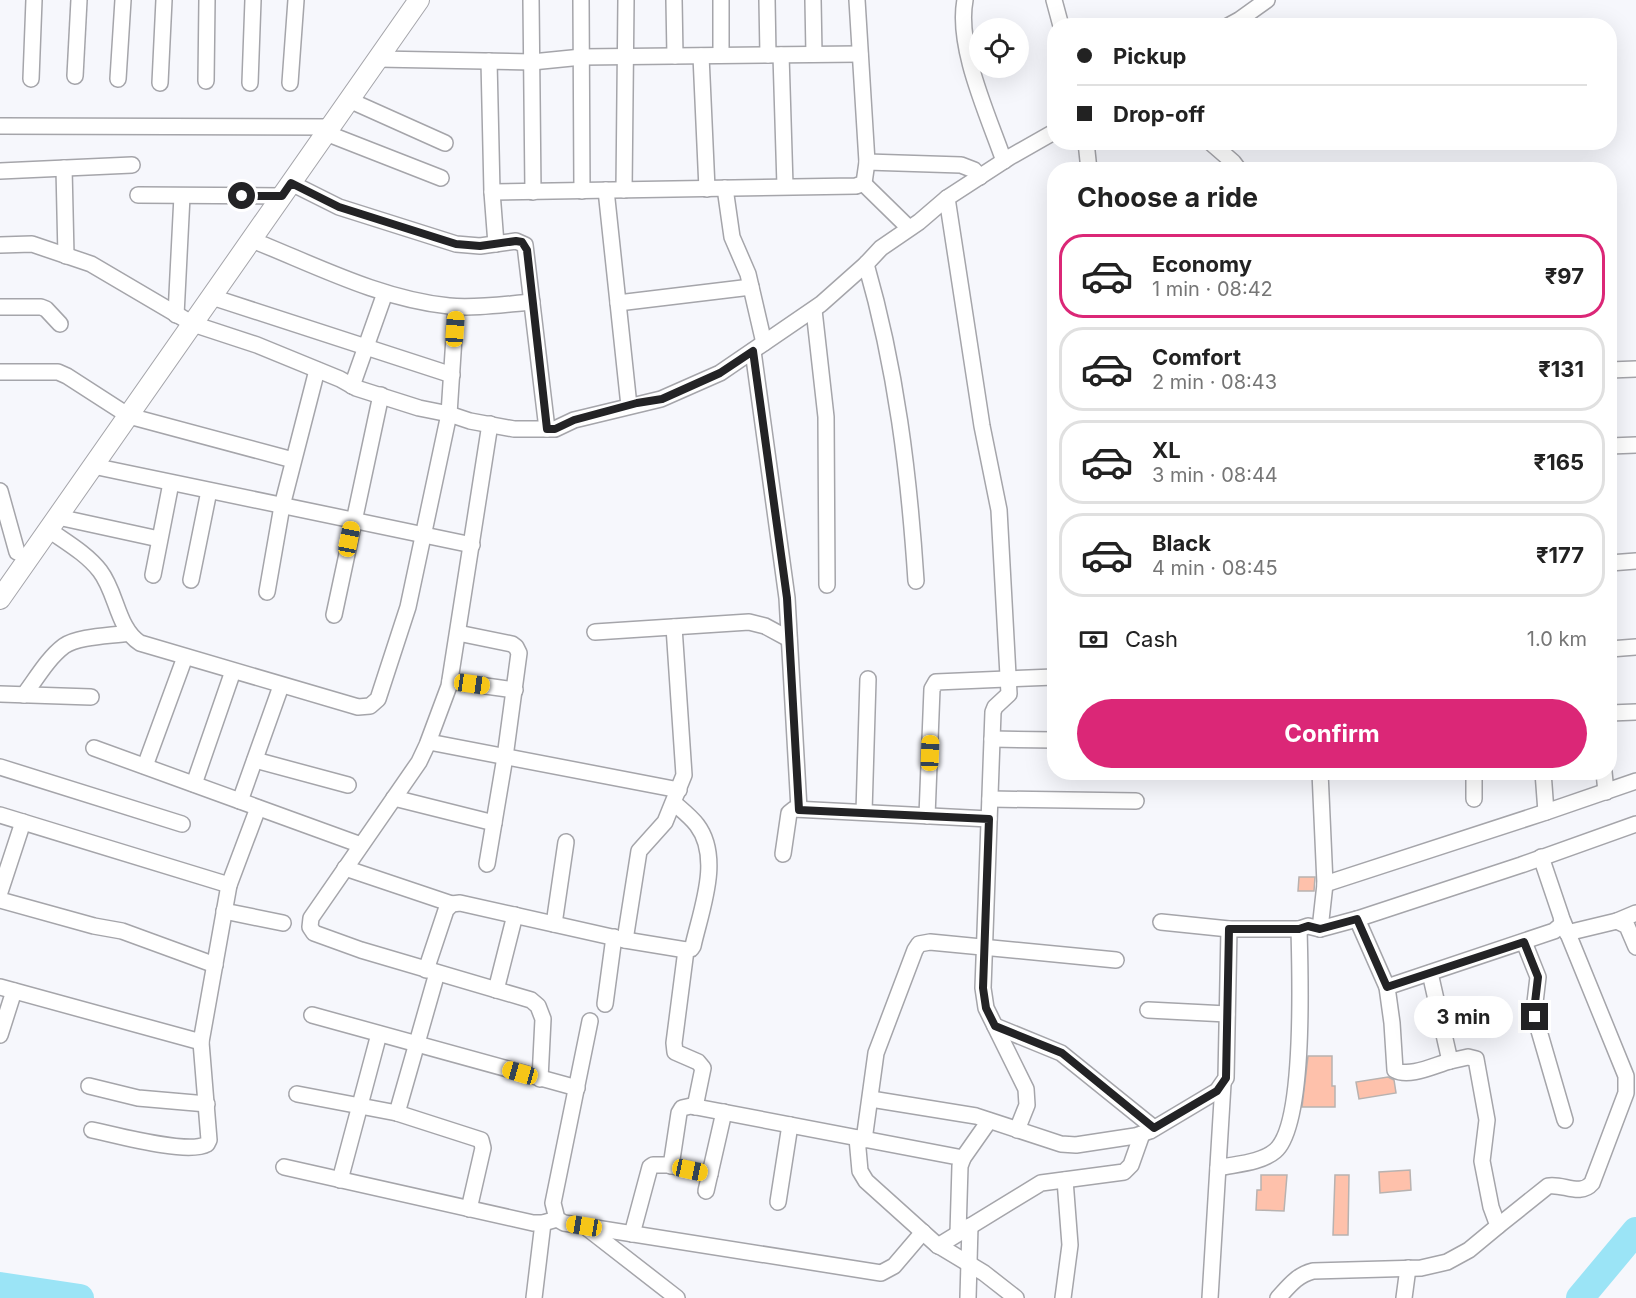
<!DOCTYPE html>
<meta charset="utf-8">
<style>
body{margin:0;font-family:Inter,sans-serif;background:#f2f2f2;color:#222;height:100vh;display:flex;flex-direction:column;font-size:22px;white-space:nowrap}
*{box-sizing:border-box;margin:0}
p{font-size:20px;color:#767676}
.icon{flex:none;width:33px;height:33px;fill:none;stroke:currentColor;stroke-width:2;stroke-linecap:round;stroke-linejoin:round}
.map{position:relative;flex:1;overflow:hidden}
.details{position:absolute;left:1047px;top:162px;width:570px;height:618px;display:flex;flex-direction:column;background:#fff;border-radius:24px;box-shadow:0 6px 24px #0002}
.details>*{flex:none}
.banner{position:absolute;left:1047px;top:18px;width:570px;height:132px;border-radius:24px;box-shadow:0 6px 24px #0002;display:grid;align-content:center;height:132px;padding:0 30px;background:#fff}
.controls{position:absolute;left:969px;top:18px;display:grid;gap:12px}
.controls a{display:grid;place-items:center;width:60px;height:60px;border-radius:50%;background:#fff;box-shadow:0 6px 24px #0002;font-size:30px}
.end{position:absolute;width:27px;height:27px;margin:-14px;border:8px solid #232325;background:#fff;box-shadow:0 0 0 3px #fff}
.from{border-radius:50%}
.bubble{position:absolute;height:42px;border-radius:21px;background:#fff;box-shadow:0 6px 24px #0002;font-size:20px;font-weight:700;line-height:42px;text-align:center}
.car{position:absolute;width:18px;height:36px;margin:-18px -9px;border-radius:8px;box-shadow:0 0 4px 2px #0007;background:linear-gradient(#f5c518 24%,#345 0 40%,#f5c518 0 76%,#345 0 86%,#f5c518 0)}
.banner b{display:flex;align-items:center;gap:21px;height:57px;font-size:22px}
.banner b+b{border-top:2px solid #e0e0e0}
.banner i{width:15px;height:15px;background:#222}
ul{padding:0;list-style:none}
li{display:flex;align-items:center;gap:18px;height:84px;margin:0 12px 9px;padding:0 18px;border:3px solid #e0e0e0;border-radius:24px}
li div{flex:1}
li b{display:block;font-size:22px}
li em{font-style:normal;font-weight:700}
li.selected{border-color:#db2777}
li>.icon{width:54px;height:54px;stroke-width:1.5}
h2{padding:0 30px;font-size:27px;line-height:72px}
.pay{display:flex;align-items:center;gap:15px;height:66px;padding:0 30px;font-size:22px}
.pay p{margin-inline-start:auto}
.primary-button{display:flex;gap:12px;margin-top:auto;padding:12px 30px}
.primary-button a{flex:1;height:69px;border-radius:36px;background:#db2777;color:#fff;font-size:24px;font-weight:700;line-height:69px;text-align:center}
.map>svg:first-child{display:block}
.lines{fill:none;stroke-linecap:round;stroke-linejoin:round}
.river{stroke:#9be4f6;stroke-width:28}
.building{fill:#fec1ab;stroke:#b8b2b0;stroke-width:1.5}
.minor-casing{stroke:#a5a5aa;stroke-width:18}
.major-casing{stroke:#a5a5aa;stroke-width:22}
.minor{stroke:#fff;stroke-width:15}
.major{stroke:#fff;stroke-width:20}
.route{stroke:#232325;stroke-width:8}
</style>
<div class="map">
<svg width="1636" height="1298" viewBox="0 0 1636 1298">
<rect width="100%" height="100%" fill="#f6f7fc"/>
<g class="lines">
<g class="river">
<path d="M0,1286l80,12"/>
<path d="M1580,1298l56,-67"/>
</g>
</g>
<g class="building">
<path d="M1299,877h16l-1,14h-16z"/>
<path d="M1308,1056h24v30h3v21h-33z"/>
<path d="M1388,1077l6,3 2,13 -37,6 -3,-17z"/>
<path d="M1410,1170l1,20 -31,3 -1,-21z"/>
<path d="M1261,1175h26l-3,36 -28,-1 1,-20h4z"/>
<path d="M1335,1175h14l-1,60h-15z"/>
</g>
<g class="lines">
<defs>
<g id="minor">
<path d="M531,0l2,192"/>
<path d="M581,0l1,191"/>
<path d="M674,0l1,56"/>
<path d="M767,0l1,55"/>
<path d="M813,0l1,54"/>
<path d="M965,0c-9,47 23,115 39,161"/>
<path d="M1054,0l7,26"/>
<path d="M1228,26l11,-6 28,-20"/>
<path d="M721,55v-55"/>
<path d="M781,55l4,131"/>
<path d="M701,56l6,133"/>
<path d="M378,59l154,3 50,-5 278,-3"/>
<path d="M489,61l3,131 4,52"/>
<path d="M75,76l4,-76"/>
<path d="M31,79l3,-79"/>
<path d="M118,79l5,-79"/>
<path d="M206,81l1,-81"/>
<path d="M160,83l4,-83"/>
<path d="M250,83l3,-83"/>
<path d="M290,83l6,-83"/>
<path d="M349,100l96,43"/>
<path d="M0,126l330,1"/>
<path d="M326,133l115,45"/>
<path d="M1086,142l3,28"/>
<path d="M1210,142l23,20 6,8"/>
<path d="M867,162l94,3 13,5 6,7"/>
<path d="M64,168l2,88"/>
<path d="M0,171l132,-6"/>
<path d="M291,183l48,24 117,37 24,2 36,-5 9,4 22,184"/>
<path d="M863,183l46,45"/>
<path d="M725,188l7,49 16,37 16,69"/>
<path d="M606,190l23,216"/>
<path d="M624,190l2,-190"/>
<path d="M492,192l364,-6 8,-3 3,-21 -10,-162"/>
<path d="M138,195l144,1"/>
<path d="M947,198l35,228 17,84 10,184 -14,13 -2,5 -10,276 3,20 40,81 1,16 -10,25"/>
<path d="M252,240c63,25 128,59 197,66 25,3 57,-2 83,-4"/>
<path d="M0,245l32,-1 59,20 102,60 64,21 83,34 16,9 63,20 30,6 21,7 44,8h41l19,-9 87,-21 59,-26 101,-69 45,-40 15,-16 38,-26 28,-24 63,-41 44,-25"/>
<path d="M866,264c30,104 43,209 50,317"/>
<path d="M212,297l240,78"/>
<path d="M618,303l133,-16"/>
<path d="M0,307h41l5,2 14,15"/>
<path d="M814,310l12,107 1,168"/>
<path d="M176,315l6,-119"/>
<path d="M753,351l34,247 12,211"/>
<path d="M1610,370l26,-1"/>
<path d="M0,372h58l9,4 62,40 164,44"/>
<path d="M352,386l33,-93"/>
<path d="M490,424l-41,262 -22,59 -8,17 -108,156 -1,9 4,6 47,17 170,50 7,6 5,13 -3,60"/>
<path d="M1610,446l26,-1"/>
<path d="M93,466l379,79"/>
<path d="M0,491l17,61"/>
<path d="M58,517l101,22"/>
<path d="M49,530c17,12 38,24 51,41 17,22 17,57 40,72l218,64 12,-1 8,-7 30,-92 41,-193 7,-107"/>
<path d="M1610,563l26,-2"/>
<path d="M153,575l18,-92"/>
<path d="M191,580l18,-89"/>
<path d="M267,592l15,-86 35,-136"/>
<path d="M334,615l47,-220"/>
<path d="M595,632l154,-10 16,4 24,13"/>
<path d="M458,633l54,11 4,3 3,6 -14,104 -18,107"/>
<path d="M1610,649l26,-2"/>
<path d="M450,681l65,9"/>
<path d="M0,694l91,3"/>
<path d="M24,695c12,-16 24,-37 40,-49 15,-10 47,-10 65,-13"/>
<path d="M1610,713l26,-1"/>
<path d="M992,739l62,1"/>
<path d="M429,742l250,48"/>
<path d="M94,748l267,97"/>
<path d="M255,760l93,25"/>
<path d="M145,766l40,-109"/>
<path d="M0,767l182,57"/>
<path d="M1474,772v27"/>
<path d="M1543,772l3,40"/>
<path d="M1604,772l2,20"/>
<path d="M194,784l39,-113"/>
<path d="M394,798l100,25"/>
<path d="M990,799l146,2"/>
<path d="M240,801l41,-115"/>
<path d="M674,803c8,7 17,14 23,22 25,33 4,85 -4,121l-2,3 -5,1 -12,93 1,9 23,10 5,6 -8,39"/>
<path d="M864,812l4,-133"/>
<path d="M0,815l229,70"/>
<path d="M927,816l5,-127 4,-7 118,-5"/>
<path d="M783,854l6,-41 5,-4 195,10"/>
<path d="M345,868l107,36"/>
<path d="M1325,884l221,-72 90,-31"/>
<path d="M0,892l23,-70"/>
<path d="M0,900l94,26 28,5 93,34"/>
<path d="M224,911l59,12"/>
<path d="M1357,919l30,68 5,36 3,47c14,8 40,-5 55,-9"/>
<path d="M1617,921l19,-8"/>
<path d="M1161,922l68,7h70l9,-3 12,3 37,-10 164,-54 115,-41"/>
<path d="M554,924l12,-82"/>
<path d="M1320,929l5,-45 -5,-112"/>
<path d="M1567,933l50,-12 10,5 9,21"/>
<path d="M625,940l14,-89 26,-29 19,-47 -10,-148"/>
<path d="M1524,942l14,35 -4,34 1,6 30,103"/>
<path d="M426,970l20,-60 6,-6 8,-1 165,37 61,10"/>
<path d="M0,987l201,55"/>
<path d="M1387,987l167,-56 6,-5 2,-4 -1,-6 -20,-59"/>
<path d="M496,990l19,-75"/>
<path d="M605,1004l9,-67"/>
<path d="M1148,1010l79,4"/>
<path d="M312,1015l265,73"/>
<path d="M590,1021l-37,182 4,16 7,4 317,50 13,-7 29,-34"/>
<path d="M995,1026l66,27 93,75"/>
<path d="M0,1035l14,-44"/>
<path d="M89,1086l49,12 69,6"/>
<path d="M297,1094l100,19 84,27 2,8 -14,61"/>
<path d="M871,1099l105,17 85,28 15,1 59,-9 15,-5 67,-40 9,-13 3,-149"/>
<path d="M397,1113l40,-140"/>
<path d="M92,1130c24,5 96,25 115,14l2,-4 -8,-98 28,-157 29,-77"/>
<path d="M857,1138l3,33 6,10 70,63 48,29 32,25"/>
<path d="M864,1140l12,-87 39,-103 4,-6 11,-2 186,18"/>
<path d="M671,1166l8,-53 3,-5 9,-2 272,52"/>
<path d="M284,1167l249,56h10l14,-4"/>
<path d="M1218,1168c17,-4 43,-5 57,-17 31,-26 25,-180 24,-222"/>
<path d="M340,1180l39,-146"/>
<path d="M706,1191l18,-79"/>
<path d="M778,1202l12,-77"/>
<path d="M1498,1226l50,-40c15,-3 32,11 44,-3l34,-90v-17l-64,-157"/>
<path d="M587,1228l90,70"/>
<path d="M958,1233l2,-67 3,-8 26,-37"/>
<path d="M632,1234l18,-67 3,-2h15l42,9"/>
<path d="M938,1246l103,-63 83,-11 7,-7 11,-31"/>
<path d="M534,1298l9,-75"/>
<path d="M968,1298l2,-72"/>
<path d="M1063,1298l7,-53 -5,-65"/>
<path d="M1210,1298l13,-214"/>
<path d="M1278,1298c11,-12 19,-23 35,-27l108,-3 26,-6 22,-12 29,-24 -7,-19 -9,-46 5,-41 -11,-61 -8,-2 -18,4 -20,-88"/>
<path d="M1404,1298l4,-30"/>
</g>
<path id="major" d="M0,599l419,-599"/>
</defs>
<use href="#minor" class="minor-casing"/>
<use href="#major" class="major-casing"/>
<use href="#minor" class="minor"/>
<use href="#major" class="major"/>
</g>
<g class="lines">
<path class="route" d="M242,196h40l9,-13 48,24 117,37 24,2 36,-5 6,1 5,8 20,179h8l19,-9 63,-17 25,-4 58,-26 33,-22 34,247 12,212 190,9 -6,169 3,20 9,18 67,27 92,75 63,-37 9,-13 3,-149h70l9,-3 12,3 37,-10 30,68 137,-45 14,35 -4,34 1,6"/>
</g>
</svg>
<div class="controls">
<a><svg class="icon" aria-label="locate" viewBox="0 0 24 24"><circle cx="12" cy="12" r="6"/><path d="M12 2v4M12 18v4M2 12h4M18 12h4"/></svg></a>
</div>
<i class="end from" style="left:242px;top:196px"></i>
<i class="end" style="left:1535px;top:1017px"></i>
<div class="bubble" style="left:1414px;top:996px;width:99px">3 min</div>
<i class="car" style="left:455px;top:329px;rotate:4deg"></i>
<i class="car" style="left:349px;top:539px;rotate:11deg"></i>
<i class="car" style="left:472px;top:684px;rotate:98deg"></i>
<i class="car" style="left:930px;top:753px;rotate:2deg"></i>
<i class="car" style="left:520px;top:1073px;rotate:286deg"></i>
<i class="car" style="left:690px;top:1170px;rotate:102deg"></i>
<i class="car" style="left:584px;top:1226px;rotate:279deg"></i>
<div class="banner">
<b><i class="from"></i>Pickup</b>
<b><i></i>Drop-off</b>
</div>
<section class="details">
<h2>Choose a ride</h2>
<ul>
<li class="selected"><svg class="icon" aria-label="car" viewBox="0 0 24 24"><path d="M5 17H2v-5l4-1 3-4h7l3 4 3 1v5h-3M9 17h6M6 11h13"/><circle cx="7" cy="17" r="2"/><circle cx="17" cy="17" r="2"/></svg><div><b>Economy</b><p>1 min · 08:42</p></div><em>₹97</em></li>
<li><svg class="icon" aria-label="car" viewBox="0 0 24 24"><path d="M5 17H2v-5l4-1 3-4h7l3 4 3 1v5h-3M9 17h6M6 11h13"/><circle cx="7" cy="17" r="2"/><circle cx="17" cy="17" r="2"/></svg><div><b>Comfort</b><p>2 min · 08:43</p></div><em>₹131</em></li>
<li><svg class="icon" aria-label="car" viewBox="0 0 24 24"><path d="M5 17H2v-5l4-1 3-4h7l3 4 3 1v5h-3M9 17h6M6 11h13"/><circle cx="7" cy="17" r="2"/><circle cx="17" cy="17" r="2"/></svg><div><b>XL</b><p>3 min · 08:44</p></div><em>₹165</em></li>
<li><svg class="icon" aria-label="car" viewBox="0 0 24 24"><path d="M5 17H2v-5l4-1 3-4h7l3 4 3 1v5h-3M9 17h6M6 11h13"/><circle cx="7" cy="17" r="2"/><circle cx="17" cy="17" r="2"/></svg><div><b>Black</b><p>4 min · 08:45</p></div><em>₹177</em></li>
</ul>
<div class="pay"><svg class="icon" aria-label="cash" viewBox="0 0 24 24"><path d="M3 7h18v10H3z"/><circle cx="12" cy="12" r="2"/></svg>Cash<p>1.0 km</p></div>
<div class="primary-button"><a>Confirm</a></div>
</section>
</div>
